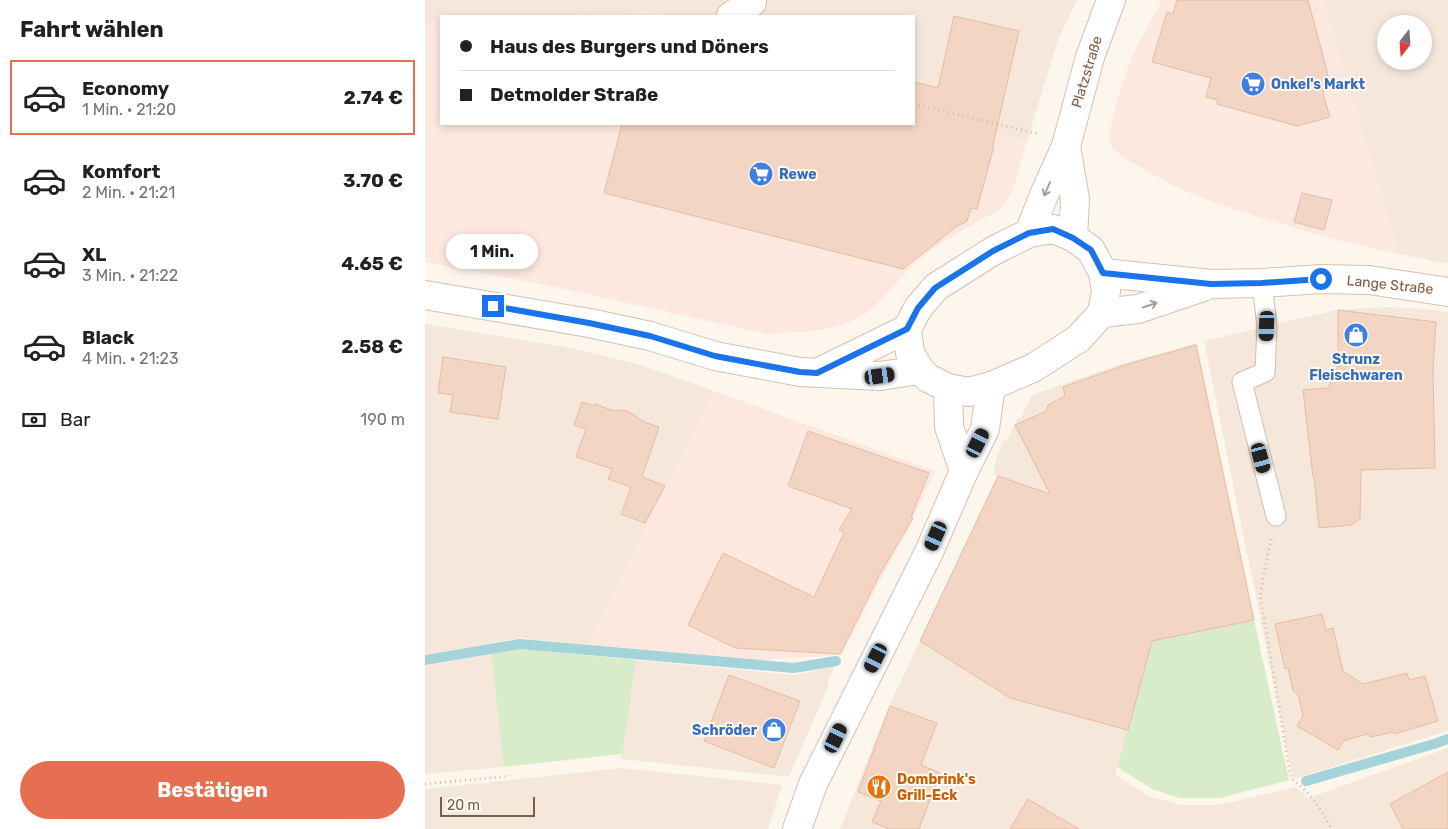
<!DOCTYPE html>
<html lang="de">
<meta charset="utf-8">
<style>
body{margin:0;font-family:Rubik,sans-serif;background:#f6f6f6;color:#202124;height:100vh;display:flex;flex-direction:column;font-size:19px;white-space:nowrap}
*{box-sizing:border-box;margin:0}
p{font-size:16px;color:#757577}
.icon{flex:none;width:28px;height:28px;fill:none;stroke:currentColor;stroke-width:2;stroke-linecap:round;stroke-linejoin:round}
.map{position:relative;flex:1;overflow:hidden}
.drawer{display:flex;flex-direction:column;background:#fff;width:425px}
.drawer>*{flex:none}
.top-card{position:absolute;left:15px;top:15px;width:475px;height:110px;border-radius:0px;box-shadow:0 2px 8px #0003;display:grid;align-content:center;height:110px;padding:0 20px;background:#fff}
.needle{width:32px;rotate:197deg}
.controls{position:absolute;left:952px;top:15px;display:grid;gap:10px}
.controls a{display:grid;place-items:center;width:55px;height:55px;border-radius:50%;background:#fff;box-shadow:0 2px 8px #0003;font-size:25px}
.scale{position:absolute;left:15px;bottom:12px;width:95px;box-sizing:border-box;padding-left:5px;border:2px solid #7a5c4d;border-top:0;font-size:14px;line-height:18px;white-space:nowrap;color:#7a5c4d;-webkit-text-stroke:4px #fffaf3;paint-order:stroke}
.end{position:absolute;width:22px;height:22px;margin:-11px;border:6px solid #1a73e8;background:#fff;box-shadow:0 0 0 2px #fff}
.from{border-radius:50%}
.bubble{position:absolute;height:35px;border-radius:18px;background:#fff;box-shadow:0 2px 8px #0003;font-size:16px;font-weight:700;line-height:35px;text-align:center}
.car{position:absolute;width:15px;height:30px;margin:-15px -8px;border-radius:6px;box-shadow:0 0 4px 1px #0007;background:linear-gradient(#222 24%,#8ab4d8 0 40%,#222 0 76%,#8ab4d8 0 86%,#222 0)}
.top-card b{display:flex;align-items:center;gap:18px;height:48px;font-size:19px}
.top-card b+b{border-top:1px solid #e0e0e0}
.top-card i{width:12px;height:12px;background:#202124}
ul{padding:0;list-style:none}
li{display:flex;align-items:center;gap:15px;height:75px;margin:0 10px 8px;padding:0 10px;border:2px solid transparent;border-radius:0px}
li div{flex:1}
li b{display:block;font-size:19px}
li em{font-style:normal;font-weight:700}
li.selected{border-color:#e76f51}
li>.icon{width:45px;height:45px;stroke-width:1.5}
h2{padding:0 20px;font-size:22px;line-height:60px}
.pay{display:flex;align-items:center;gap:12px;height:55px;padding:0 20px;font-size:19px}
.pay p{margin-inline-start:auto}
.cta{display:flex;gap:10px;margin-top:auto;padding:10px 20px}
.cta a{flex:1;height:58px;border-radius:30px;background:#e76f51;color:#fff;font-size:20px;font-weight:700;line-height:58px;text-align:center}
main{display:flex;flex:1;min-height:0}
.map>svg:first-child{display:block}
.residential{fill:#f5e8da;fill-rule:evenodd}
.commercial{fill:#fde8e0}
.green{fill:#d8ecc9}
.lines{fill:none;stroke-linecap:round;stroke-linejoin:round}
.stream{stroke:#a5d3da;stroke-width:10}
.building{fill:#f3d5c3;stroke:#e6bba3}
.lane-casing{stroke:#d1beb0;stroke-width:21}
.street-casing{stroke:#d1beb0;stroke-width:30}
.secondary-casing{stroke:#d6c0b0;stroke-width:30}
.path{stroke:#d9b8a5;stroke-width:3;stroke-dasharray:1 4;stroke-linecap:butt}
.lane{stroke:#fff;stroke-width:19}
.street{stroke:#fff;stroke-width:28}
.secondary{stroke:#fff;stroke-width:28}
.oneway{stroke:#af9d94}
.route{stroke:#1a73e8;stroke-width:6}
.labels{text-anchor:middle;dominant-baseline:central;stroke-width:4;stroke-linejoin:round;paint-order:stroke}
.street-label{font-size:14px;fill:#7a5c4d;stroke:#fffaf3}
.shop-label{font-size:14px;font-weight:bold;fill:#366cbe;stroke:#fffaf3;text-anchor:start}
.food-label{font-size:14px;font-weight:bold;fill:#c56008;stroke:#fffaf3;text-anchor:start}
</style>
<main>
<section class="drawer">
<h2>Fahrt wählen</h2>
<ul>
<li class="selected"><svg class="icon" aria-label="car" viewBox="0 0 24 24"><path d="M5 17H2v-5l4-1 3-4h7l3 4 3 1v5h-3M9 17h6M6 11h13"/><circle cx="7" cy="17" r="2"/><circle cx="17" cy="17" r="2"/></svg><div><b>Economy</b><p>1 Min. · 21:20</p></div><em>2.74 €</em></li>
<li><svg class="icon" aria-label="car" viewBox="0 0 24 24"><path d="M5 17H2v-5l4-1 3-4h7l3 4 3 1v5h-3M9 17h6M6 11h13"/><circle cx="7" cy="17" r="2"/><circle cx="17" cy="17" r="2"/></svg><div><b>Komfort</b><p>2 Min. · 21:21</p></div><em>3.70 €</em></li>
<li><svg class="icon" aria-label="car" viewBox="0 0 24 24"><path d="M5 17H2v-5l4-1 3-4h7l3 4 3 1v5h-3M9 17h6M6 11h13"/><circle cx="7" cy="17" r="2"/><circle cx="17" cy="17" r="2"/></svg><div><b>XL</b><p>3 Min. · 21:22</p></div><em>4.65 €</em></li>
<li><svg class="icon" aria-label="car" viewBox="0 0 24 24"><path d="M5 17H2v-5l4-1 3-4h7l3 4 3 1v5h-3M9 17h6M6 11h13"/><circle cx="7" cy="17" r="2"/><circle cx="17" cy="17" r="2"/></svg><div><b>Black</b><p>4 Min. · 21:23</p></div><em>2.58 €</em></li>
</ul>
<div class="pay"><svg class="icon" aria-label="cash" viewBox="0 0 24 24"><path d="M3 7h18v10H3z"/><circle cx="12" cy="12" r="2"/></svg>Bar<p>190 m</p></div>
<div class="cta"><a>Bestätigen</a></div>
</section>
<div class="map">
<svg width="1023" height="829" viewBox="0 0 1023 829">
<rect width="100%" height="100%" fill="#fdf6ec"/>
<g class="residential">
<path d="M0,0h652l-19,40 -31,101 -113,-29v-96h-253l1,-6 -101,6h-120v7l-16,1z"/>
<path d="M898,0h125v264l-49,-10zM961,24h38v37h-38z"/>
<path d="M963,307l49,3 11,3v418l-155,48 -89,-438 132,-31z"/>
<path d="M0,324l146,24 67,16 76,27 -125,254 -69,-7 -95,17z"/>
<path d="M772,343l57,277 -102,21 -37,133 33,22 33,9h37l78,-18 12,11 140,-50v81h-608l48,-121 110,-232 -5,-2 4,-17 6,-17 4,1 11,-24 3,1 11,-23 83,-29z"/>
<path d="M66,654l13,113 -79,7v-108z"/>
<path d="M211,660l159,15 40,-9 -7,16 1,3 -40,92 -167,-18z"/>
<path d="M197,768l160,17 -14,44h-343v-40z"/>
</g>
<g class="commercial">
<path d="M737,0h161l76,254 -62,-14 -69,-20 -53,-17 -43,-18 -48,-27 -11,-9 -5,-10 10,-42 15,-43z"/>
<path d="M237,10l-1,6h-100z"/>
<path d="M16,23v101h473v-12l113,29 -14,48 -7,12 -7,9 -36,20 -20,12 -18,13 -17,15 -29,32 -14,12 -16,8 -18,6 -19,3 -45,3 -221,-49 -121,-23v-238z"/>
<path d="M289,391l221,80 -28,61 -17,30 -48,93 -82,5 -171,-15z"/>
</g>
<g class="green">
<path d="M829,620l35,160 -69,18h-40l-28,-9 -35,-22 35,-126z"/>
<path d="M95,649l116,11 -14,99 -1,-5 -117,13 -13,-113z"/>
</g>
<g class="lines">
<g class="stream">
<path d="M0,660l95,-16 274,24 42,-7"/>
<path d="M881,781l128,-37 14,-5"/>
</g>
</g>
<g class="building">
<path d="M752,0h131l20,75 -5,19 7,23 -33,9 -80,-22 1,-4 -12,-3 5,-19 -59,-16 15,-50 6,2z"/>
<path d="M529,16l65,15 -26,114 1,1 -17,63 -6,-1 -4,13 -11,6 -53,42 -299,-76 18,-69h292v-42l24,6z"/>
<path d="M877,193l30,7 -8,30 -30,-8z"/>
<path d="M913,310l98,12 -3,47 2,99 -74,2 -1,49 -9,6 -32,3 -5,-52 -1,1 -10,-87 25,-2 10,-22z"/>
<path d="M771,345l58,275 -102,21 -24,89 -118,-32 -90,-57 78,-165 52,18 -35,-69 31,-14 2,-6 17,-9 -2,-9 65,-23z"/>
<path d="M18,357l63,10 -8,52 -48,-7 3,-17 -15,-2z"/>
<path d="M157,402l12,4 1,-2 19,7 10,-1 7,3 13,9 15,5 -17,50 23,9 -20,37 -24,-9 10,-27 -23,-8 4,-10 -36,-12 10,-28 -12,-4z"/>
<path d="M383,431l121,42 -18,44 2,1 -32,54 -41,82 -105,-6 -47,-23 35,-72 91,44 30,-64 -5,-3 13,-21 -64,-23z"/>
<path d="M897,614l4,16 7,-2 10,43 20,13 44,-11 2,7 16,-4 13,45 -44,13 -1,-2 -22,5 -4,-3 -24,7 -5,9 -41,-24 6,-10 -5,-22 -5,-3 -5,-23 -3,1 -10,-45z"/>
<path d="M304,675l71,26 -26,67 -70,-27z"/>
<path d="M465,706l47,17 -16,42 19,8 -21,56h-29l-18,-7 9,-21 -23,-9z"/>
<path d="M1023,772v57h-45l-13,-25z"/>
<path d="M603,799l51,30h-69z"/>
</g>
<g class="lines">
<defs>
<path id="lane" d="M837,283l5,43 -2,46 -23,10 34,134"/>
<path id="street" d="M306,16l21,-14"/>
<g id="secondary">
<path d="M641,146l9,53 -2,38"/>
<path d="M628,229l20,8 18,13 12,23 3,18 -4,22 -24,26 -45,29 -42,18 -22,6 -21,-4 -20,-10 -8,-8 -10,-17 -3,-24 11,-21 18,-21 57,-36 36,-18z"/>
<path d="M604,233l15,-38 22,-49 24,-89 21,-57"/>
<path d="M678,273l108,11 51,-1 59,-4 48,1 79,12"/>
<path d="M0,295l164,28 61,13 65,20 85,16 80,4 40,-6"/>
<path d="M677,313l36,-4 65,-22"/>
<path d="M396,371l86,-42"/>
<path d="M523,388l1,39 15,44"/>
<path d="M372,829l16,-45 116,-232 35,-81 21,-42 6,-43"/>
</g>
</defs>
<use href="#lane" class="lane-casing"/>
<use href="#street" class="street-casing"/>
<use href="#secondary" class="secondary-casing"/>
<g class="path">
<path d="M489,104l125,30"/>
<path d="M846,539l-11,56 31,184c21,14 28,29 41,50"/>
<path d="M0,784l85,-8"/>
</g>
<use href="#lane" class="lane"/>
<use href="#street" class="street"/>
<use href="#secondary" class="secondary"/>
</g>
<defs><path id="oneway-shaft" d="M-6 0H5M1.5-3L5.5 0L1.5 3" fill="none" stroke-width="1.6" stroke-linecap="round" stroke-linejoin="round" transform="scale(1.25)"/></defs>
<g class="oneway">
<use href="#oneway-shaft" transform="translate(622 189) rotate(114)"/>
<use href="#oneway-shaft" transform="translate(725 305) rotate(-19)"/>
</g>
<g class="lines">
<path class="route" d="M68,306l96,17 61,13 65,20 85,16 17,1 90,-44 11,-21 17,-20 58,-37 36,-18 24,-4 20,9 18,12 12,23 108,11 51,-1 59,-4"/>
</g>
<defs>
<symbol id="supermarket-disc" viewBox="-11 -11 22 22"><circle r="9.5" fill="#3f7fe0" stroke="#fffaf3"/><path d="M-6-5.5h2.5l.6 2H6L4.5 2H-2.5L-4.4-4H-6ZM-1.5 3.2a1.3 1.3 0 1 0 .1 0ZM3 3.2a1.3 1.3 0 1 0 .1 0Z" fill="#fff"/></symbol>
<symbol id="shop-disc" viewBox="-11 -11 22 22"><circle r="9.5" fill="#3f7fe0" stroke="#fffaf3"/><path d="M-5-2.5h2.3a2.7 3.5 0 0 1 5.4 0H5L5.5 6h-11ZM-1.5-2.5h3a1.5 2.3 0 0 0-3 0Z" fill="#fff"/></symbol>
<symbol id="restaurant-disc" viewBox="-11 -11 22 22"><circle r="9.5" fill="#e8710a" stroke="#fffaf3"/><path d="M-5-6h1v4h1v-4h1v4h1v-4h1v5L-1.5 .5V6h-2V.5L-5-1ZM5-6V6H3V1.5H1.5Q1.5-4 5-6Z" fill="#fff"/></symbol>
</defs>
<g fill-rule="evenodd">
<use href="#supermarket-disc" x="814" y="70" width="28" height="28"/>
<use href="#supermarket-disc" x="322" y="160" width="28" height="28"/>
<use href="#shop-disc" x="917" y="321" width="28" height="28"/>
<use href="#shop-disc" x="335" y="716" width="28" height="28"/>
<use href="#restaurant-disc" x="440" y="773" width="28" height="28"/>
</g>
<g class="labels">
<g class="street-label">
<text transform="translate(662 72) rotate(-73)">Platzstraße</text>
<text transform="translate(965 285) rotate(6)">Lange Straße</text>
</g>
<g class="shop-label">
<text x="846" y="84">Onkel's Markt</text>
<text x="354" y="174">Rewe</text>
<text x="931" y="359" text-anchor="middle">Strunz<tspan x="931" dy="16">Fleischwaren</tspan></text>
<text x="332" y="730" text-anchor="end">Schröder</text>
</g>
<g class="food-label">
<text x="472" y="779">Dombrink's<tspan x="472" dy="16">Grill-Eck</tspan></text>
</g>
</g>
</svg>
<div class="controls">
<a><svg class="needle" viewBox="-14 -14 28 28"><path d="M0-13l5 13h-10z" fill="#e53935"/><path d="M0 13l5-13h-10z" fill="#757577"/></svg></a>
</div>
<div class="scale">20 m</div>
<i class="end from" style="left:896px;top:279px"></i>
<i class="end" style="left:68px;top:306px"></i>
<div class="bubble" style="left:21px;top:234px;width:92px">1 Min.</div>
<i class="car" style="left:842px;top:326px;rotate:182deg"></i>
<i class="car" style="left:455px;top:376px;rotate:82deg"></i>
<i class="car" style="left:553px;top:443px;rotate:27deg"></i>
<i class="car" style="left:836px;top:458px;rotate:165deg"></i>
<i class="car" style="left:511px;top:536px;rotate:204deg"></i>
<i class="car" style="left:451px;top:658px;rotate:207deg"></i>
<i class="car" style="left:411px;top:738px;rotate:26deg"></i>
<div class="top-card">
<b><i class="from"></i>Haus des Burgers und Döners</b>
<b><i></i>Detmolder Straße</b>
</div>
</div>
</main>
